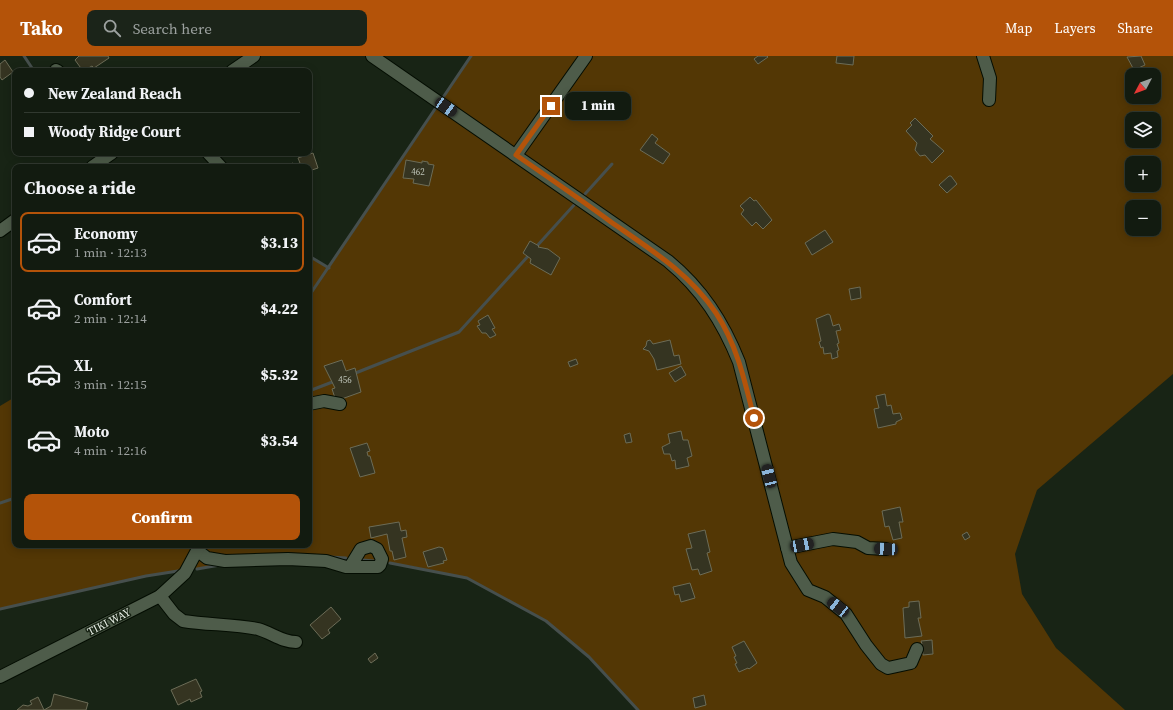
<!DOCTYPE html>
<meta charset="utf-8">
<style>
body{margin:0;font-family:"Source Serif 4",serif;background:#1b2419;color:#f1f3f6;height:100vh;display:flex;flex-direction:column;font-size:15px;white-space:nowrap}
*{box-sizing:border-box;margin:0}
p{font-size:13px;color:#9ca19f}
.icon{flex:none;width:22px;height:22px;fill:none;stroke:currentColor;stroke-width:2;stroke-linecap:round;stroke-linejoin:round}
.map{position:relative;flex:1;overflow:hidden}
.drawer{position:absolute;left:12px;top:108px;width:300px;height:384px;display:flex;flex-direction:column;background:#121b10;border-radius:8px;box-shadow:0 2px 10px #0003,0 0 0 1px #313930}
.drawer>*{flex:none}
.guide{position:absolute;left:12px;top:12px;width:300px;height:88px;border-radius:8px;box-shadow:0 2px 10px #0003,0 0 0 1px #313930;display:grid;align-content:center;height:88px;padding:0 12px;background:#121b10}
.needle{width:26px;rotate:229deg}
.fabs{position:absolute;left:1125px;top:12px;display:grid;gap:8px}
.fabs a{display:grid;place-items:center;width:36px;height:36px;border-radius:8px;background:#121b10;box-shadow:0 2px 10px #0003,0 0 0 1px #313930;font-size:20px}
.end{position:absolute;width:18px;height:18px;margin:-9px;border:5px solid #b45309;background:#fff;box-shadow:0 0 0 2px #fff}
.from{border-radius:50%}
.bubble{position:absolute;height:28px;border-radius:8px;background:#121b10;box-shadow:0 2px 10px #0003,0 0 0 1px #313930;font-size:13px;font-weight:800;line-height:28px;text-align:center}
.car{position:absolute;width:12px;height:24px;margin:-12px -6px;border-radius:5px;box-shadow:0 0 3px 1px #0007;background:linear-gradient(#222 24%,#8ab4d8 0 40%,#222 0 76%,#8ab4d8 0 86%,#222 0)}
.guide b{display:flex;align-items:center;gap:14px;height:38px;font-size:15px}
.guide b+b{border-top:1px solid #313930}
.guide i{width:10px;height:10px;background:#f1f3f6}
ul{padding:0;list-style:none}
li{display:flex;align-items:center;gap:12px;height:60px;margin:0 8px 6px;padding:0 4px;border:2px solid transparent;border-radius:8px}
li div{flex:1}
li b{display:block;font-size:15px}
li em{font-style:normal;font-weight:800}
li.active{border-color:#b45309}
li>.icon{width:36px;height:36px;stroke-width:1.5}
h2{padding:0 12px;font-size:18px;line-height:48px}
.cta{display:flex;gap:8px;margin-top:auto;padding:8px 12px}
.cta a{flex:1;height:46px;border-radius:8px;background:#b45309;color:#fff;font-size:16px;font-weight:800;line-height:46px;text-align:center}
header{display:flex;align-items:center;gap:24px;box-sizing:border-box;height:56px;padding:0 20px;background:#b45309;color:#fff}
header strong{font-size:19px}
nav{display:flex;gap:22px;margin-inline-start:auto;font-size:14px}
.search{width:280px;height:36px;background:#1b2419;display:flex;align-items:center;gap:10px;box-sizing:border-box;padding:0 14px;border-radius:8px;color:#9ca19f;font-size:15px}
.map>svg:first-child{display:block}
.green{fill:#533705;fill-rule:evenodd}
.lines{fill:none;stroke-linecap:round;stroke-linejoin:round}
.stream{stroke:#464f4d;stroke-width:3}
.building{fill:#353421;stroke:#6c6c57}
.minor-casing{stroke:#040d02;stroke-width:14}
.minor{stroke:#4e5c4a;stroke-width:12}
.route{stroke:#b45309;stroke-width:5}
.labels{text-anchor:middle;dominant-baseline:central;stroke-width:3;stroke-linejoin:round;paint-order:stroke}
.number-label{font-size:9px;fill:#bbc1b5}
.street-label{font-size:11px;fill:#e8f0e6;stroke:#182415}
</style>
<header>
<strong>Tako</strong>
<div class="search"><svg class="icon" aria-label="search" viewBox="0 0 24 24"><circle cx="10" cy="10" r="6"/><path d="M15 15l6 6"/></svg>Search here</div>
<nav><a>Map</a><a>Layers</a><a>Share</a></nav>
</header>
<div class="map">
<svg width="1173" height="654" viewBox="0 0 1173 654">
<rect width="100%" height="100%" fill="#182415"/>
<path class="green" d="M472,0h701v318l-136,116 -22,64 7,40 34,54 69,62h-488l-48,-53 -43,-36 -79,-43 -56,-12 -39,-6 -47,-4 -99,8 -80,12 -146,33v-203l15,-9v148h294v-289l20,12zM1132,19h22v22h-22zM1132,63h22v22h-22zM1132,107h22v22h-22zM1132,151h22v22h-22z"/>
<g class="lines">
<g class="stream">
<path d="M24,0l10,15"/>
<path d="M444,40l27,-40"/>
<path d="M127,97l3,2"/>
<path d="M585,138l27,-30"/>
<path d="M536,191l38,-42"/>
<path d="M309,200l20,12"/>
<path d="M309,240l126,-187"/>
<path d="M353,318l106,-42 71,-78"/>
<path d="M309,335l26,-10"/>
<path d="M0,447l15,-5"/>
<path d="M330,501l16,1"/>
<path d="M363,504l11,1"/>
<path d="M390,507l77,15 79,43 43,36 49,53"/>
<path d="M197,513l23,-4"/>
<path d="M0,553l146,-33 32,-5"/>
</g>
</g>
<g class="building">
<path d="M79,0h29l1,2 -15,10 -2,-2 -9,5 -8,-11z"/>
<path d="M758,0h9l1,1 -10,7 -4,-5z"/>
<path d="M837,0h17l-1,9 -17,-2z"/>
<path d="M1141,0l4,9 -11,5 -7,-13z"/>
<path d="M5,4l8,12 -11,8 -2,-3v-13z"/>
<path d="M915,62l18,18 -3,3 14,12 -12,12 -7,-8 -5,1 -5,-6 2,-7 -11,-12 6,-6 -2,-2z"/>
<path d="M652,78l6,5 -3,4 15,11 -7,10 -23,-14z"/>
<path d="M313,97l5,15 -9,3v-4h-24v-1l8,-3v2l7,-2 -2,-5z"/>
<path d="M406,104l16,3v-2l6,1v2l6,1 -5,21 -16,-3 1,-4 -11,-1z"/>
<path d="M949,120h2l6,8 -10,9 -8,-8z"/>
<path d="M750,141l4,4 2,-1 16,20 -9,9 -7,-7 -4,4 -11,-12 3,-4 -4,-4z"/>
<path d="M825,174l8,12 -21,13 -7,-12z"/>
<path d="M530,185l9,5 -1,1 10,2 12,9 -9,17 -21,-12 1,-4 -8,-6z"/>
<path d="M860,231l1,11 -10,2 -2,-11z"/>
<path d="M828,258l2,1 3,11 6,-2 2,6 -5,1 3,12 -2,1 2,6 -2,1 1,6 -6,2 -1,-6 -7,1 -1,-7 -2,1 -2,-6 2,-1 -5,-22z"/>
<path d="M488,259l7,13 -3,1 4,6 -6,3 -4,-5h-4l-5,-7 3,-1 -2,-4z"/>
<path d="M650,284l3,4 17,-4 4,16 5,-1 2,9 -24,6 -3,-11 -5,-8 -6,-2 3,-3 1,-5z"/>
<path d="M576,303l2,5 -8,3 -2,-5z"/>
<path d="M342,304l4,11 9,-3 6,24 -25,9 -4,-12 3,-1 -11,-22z"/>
<path d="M681,310l5,9 -11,7 -6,-9z"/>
<path d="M885,338l2,12 4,-1 2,9 7,-1 2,6 -6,3v2l-18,4 -4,-19 5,-1 -3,-12z"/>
<path d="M681,375l2,9h5l4,16 -5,2 2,8 -13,3 -1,-9 -3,1 -2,-7h-6l-2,-7 8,-4 -2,-9z"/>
<path d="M630,377l2,9 -6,1 -2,-8z"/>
<path d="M367,387l3,8 -3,1 1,4h2l5,17 -15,4 -10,-29z"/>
<path d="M900,451l3,15h-4l3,16 -9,2 -4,-14 -4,1 -3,-16z"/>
<path d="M399,466l2,9 5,-1 1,7 -5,1 4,19 -12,3 -2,-9h-2l-3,-17 -16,4 -2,-11z"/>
<path d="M705,474l5,22 -3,1 5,18 -12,4 -2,-6 -6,1 -6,-21 6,-1 -4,-14z"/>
<path d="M967,476l3,5 -5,3 -3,-5z"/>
<path d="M439,491l4,1 4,12 -4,1 1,2 -16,4 -5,-15z"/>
<path d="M690,527l5,15 -14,4 -2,-8 -4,1 -2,-8z"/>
<path d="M919,545l2,17h-3l4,18 -17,2 -2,-30 6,-1v-5z"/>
<path d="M331,551l10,12 -13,11 2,3 -8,6 -12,-14z"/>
<path d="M932,584l1,14 -10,1 -1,-9 -2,-2h2l-1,-3z"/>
<path d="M744,585l13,22 -8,6 -1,-1 -9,4 -4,-8 2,-1 -3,-6 2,-1 -4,-9z"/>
<path d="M375,597l3,5 -7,5 -3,-4z"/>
<path d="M196,623l6,12 -2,1 2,5 -11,5 -1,-3 -12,6 -7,-15z"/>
<path d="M54,638l34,9 -2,7h-69l6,-5 5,1 4,-2 -2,-3 8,-4 6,13 7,-4z"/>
<path d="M704,639l2,10 -11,3 -2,-10z"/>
</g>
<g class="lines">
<defs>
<g id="minor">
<path d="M372,0l296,205c34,28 55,61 71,101l52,201 17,27 17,7 21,17 20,31 15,19 7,4 23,-5 6,-14"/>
<path d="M983,0l7,22 -1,22"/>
<path d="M56,14l2,1"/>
<path d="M232,15l22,-15"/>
<path d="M208,97l13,14"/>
<path d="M516,99l70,-99"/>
<path d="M92,111l20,-14"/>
<path d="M0,175l15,-11"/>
<path d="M309,348l15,-3 16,3"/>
<path d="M787,492l46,-9 24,3 11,6 18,1"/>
<path d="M198,495l9,7 18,3 63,-2 38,2 20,6h32l2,-2 2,-6 -5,-10 -6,-3 -10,3 -11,18"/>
<path d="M160,540l14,18 9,7c25,4 51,3 75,8 14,4 24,13 38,13"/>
<path d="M0,621l160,-81 25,-23 15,-28"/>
</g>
</defs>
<use href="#minor" class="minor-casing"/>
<use href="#minor" class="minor"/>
</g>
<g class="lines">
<path class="route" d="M551,50l-35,49c32,22 64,44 95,67 39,27 78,51 105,91 21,32 29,69 38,105"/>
</g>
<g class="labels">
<g class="number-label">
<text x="418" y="116">462</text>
<text x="345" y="324">456</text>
</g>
<g class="street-label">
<text transform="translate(109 566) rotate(-27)">TIKI WAY</text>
</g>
</g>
</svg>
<div class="fabs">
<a><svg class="needle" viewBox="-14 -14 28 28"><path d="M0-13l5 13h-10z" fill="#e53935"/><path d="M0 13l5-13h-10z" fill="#9ca19f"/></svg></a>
<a><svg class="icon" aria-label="layers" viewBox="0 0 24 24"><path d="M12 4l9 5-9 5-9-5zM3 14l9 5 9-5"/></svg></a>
<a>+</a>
<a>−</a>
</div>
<i class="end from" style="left:754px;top:362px"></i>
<i class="end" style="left:551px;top:50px"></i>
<div class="bubble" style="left:565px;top:36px;width:66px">1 min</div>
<i class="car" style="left:446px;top:51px;rotate:125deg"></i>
<i class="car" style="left:769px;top:420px;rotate:346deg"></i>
<i class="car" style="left:802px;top:489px;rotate:79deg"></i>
<i class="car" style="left:886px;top:493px;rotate:273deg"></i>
<i class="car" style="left:838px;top:551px;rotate:308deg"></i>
<div class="guide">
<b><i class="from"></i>New Zealand Reach</b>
<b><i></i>Woody Ridge Court</b>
</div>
<section class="drawer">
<h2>Choose a ride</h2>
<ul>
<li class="active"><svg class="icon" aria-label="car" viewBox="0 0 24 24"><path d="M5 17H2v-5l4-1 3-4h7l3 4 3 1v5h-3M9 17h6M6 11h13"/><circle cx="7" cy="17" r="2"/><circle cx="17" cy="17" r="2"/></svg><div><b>Economy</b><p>1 min · 12:13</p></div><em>$3.13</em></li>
<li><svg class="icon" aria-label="car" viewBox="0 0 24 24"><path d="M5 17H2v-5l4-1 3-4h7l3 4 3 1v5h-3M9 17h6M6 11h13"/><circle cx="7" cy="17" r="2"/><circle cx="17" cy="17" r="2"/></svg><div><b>Comfort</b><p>2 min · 12:14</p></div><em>$4.22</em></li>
<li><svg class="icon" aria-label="car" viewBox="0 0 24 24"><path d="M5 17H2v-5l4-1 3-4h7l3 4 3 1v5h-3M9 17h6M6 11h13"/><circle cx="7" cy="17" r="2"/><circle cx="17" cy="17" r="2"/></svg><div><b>XL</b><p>3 min · 12:15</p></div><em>$5.32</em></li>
<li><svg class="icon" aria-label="car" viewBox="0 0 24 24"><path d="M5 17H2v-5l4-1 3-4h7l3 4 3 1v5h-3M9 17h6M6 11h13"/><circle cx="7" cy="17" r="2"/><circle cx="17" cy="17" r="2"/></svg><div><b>Moto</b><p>4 min · 12:16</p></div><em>$3.54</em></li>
</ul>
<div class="cta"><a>Confirm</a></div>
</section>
</div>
